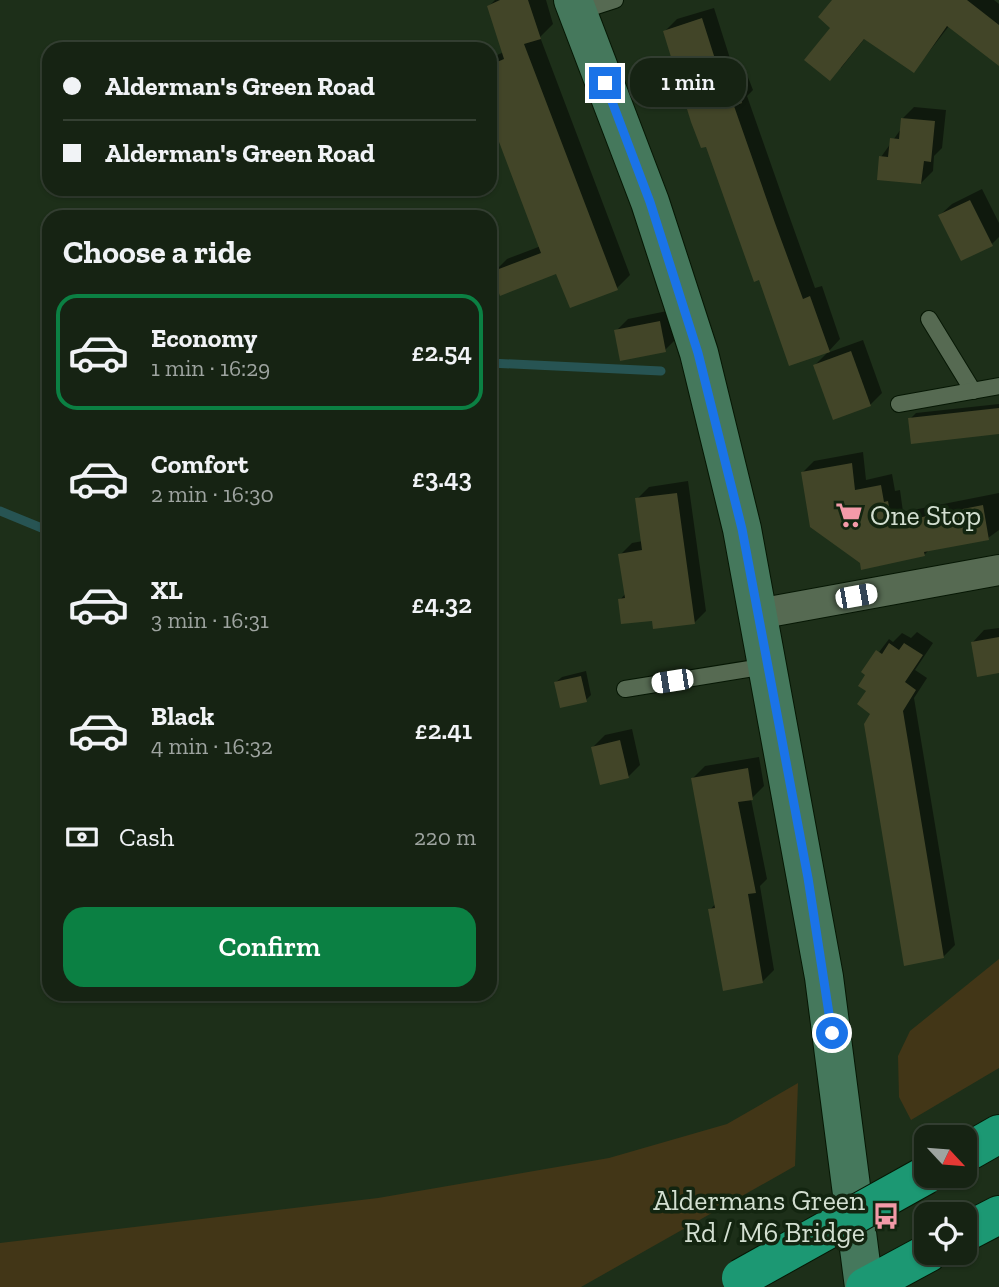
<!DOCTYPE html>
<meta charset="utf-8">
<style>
body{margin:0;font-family:"Zilla Slab",serif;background:#232f21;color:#f1f3f6;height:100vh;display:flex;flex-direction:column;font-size:26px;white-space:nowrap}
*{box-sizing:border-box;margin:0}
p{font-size:23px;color:#9ea4a0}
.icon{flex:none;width:38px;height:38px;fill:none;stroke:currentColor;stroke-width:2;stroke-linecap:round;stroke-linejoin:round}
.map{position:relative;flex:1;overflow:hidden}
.panel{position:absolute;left:42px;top:210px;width:455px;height:791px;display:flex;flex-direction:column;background:#162313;border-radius:21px;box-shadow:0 2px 5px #0004,0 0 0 2px #354033}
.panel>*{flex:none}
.hud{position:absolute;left:42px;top:42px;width:455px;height:154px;border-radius:21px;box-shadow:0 2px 5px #0004,0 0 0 2px #354033;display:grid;align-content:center;height:154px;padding:0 21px;background:#162313}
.needle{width:46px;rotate:116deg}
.buttons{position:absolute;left:914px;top:1125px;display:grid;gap:14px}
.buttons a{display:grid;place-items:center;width:63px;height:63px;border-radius:14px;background:#162313;box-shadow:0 2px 5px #0004,0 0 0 2px #354033;font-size:35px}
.end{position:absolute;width:32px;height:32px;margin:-16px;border:9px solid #1a73e8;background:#fff;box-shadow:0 0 0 4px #fff}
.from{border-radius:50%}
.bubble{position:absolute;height:49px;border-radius:21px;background:#162313;box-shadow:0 2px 5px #0004,0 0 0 2px #354033;font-size:23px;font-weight:600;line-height:49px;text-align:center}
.car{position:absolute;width:21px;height:42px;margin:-21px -10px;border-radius:9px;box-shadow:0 0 5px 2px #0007;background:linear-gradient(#fff 24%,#345 0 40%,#fff 0 76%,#345 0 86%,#fff 0)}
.hud b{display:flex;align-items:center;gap:24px;height:66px;font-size:26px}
.hud b+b{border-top:2px solid #354033}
.hud i{width:18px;height:18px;background:#f1f3f6}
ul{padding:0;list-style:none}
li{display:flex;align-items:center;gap:21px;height:116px;margin:0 14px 10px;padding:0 7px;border:4px solid transparent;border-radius:21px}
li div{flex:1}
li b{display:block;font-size:26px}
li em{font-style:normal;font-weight:600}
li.active{border-color:#0b8043}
li>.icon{width:63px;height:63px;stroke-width:1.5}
h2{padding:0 21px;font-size:32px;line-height:84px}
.pay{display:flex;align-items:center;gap:18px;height:77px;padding:0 21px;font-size:26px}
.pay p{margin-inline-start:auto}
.cta{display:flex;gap:14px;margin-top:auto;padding:14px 21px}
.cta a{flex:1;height:80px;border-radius:21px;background:#0b8043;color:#fff;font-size:28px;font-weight:600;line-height:80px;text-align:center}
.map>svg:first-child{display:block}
.green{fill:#423617}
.shadow{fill:#0007}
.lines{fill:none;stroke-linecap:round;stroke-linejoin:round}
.stream{stroke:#275453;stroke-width:9}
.building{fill:#424528}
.service-casing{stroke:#061704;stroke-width:18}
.minor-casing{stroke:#061704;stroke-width:32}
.secondary-casing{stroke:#061704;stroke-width:40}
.motorway-casing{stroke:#061704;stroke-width:40}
.service{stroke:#566a52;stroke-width:16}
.minor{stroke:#566a52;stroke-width:30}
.secondary{stroke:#45785c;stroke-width:38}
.motorway{stroke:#1c9873;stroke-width:38}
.motorway-bridge-casing{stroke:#061704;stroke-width:40;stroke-linecap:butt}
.motorway-bridge{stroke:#1c9873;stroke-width:38}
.route{stroke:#1a73e8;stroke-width:9}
.labels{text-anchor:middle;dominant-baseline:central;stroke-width:7;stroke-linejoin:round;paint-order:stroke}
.poi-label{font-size:28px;fill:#d3dfd1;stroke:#132510;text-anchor:start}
</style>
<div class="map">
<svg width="999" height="1287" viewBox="0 0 999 1287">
<rect width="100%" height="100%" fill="#1d2f19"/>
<g class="green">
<path d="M999,959v109l-88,52 -12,-23 -1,-41 12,-25z"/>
<path d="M798,1083l-3,83 -214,121h-581v-44l378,-45 231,-40 118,-34z"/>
</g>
<g class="shadow">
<path d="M495,0h51l7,24 -13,13 90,238 -13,13 -60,-16 -64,1 14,-14 34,-13 -51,-133v-55l14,-6 -15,-46z"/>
<path d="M834,0h160l5,4v60l-50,-38 -35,45 -49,-33 -24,30 -9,-41z"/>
<path d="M714,8l20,63 10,-4 9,23 -6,6 40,114 28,78 7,-2 18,53 -11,12 -69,-74 -95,-246 12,-12z"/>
<path d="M914,107l32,3 -4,38 -8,8 -1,15 -12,12 -40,-26 20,-28 1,-10z"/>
<path d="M982,189l17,34v14l-7,7 -52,-29 12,-11z"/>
<path d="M672,310l5,28 -12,12 -49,-19 12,-12z"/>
<path d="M863,340l19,53 -12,12 -55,-40 12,-12z"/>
<path d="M999,404v28l-89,-13 6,-6z"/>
<path d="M863,452l3,28 26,-6 3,17 5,-1 3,22 96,-19v37l-11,8 -58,11 -6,6 -63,7 -58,-90 11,-11z"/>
<path d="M688,481l18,130 -12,12 -41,-4 -33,-19 6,-7 -6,-38 12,-12 11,-2 -6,-42 12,-12z"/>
<path d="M999,628v43l-26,-29 11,-12z"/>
<path d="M917,632l16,11 -18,27 12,8 -13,20 41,247 -12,12 -70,-244 -5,-38 -4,-3 25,-33 4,3 9,-9 9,5z"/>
<path d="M586,671l5,24 -5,5 -30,-18 6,-5z"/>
<path d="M632,729l8,36 -12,12 -35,-30 12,-12z"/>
<path d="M759,757l5,29 -13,13 16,80 -7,7 14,84 -12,12 -52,-72 6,-7 -23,-125 12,-12z"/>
</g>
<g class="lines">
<g class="stream">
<path d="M490,363l171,8"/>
<path d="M0,511l49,20"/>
</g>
</g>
<g class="building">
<path d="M500,0h28l13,39 -17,5 94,246 -48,18 -14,-34 -56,22 -9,-24 50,-19 -51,-135v-53l14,-6 -17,-53z"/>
<path d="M832,0h135l32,25v41l-52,-40 -33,47 -50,-34 -34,42 -26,-21 26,-32 -12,-11z"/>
<path d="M702,18l20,63 10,-4 10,26 -8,3 41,117 28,76 7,-3 20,56 -41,14 -30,-86 -5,2 -48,-135 -5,1 -10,-26 -28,-91z"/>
<path d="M901,118l34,3 -4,41 -7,-1 -3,23 -44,-4 2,-24 9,1 2,-19 9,1z"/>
<path d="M970,200l23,46 -32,15 -23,-46z"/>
<path d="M660,321l6,31 -46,9 -6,-31z"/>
<path d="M851,351l20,55 -38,14 -20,-55z"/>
<path d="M999,408v26l-88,10 -3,-26z"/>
<path d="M852,463l3,27 26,-5 3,17 4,-1 4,22 91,-18 6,35 -65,12 1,4 -64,14 -1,-7 -50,-36 -9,-55z"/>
<path d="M677,493l18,131 -42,5 -1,-8 -31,3 -3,-25 7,-1 -7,-44 24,-4 -7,-52z"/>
<path d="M999,637v36l-22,4 -6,-35z"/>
<path d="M889,643l10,7 5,-7 19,12 -18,27 11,8 -13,21 41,247 -40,8 -40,-242 6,-10 -13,-10 9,-13 -8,-5 7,-11 -4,-3 15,-22 6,4z"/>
<path d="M581,676l6,26 -27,6 -6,-26z"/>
<path d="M620,740l9,38 -29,7 -9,-38z"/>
<path d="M748,768l5,32 -15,2 18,91 -8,1 15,89 -40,8 -15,-82 7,-1 -24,-130z"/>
</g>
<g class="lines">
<defs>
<g id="service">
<path d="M578,12l37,-12"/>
<path d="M929,319l44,72"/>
<path d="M899,404l100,-18"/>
<path d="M625,689l142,-23"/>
</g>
<path id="minor" d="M758,614l241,-44"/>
<path id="secondary" d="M573,0l77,202 49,151 43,176 82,448 40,310"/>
<g id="motorway">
<path d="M964,1154l35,-20"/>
<path d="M964,1233l35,-18"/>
<path d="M865,1287l63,-34"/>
</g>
</defs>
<use href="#service" class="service-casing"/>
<use href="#minor" class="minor-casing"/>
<use href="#secondary" class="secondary-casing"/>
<use href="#motorway" class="motorway-casing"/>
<use href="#service" class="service"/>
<use href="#minor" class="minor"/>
<use href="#secondary" class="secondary"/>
<use href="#motorway" class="motorway"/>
<defs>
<path id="motorway-bridge" d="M741,1278l185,-103"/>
</defs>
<use href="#motorway-bridge" class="motorway-bridge-casing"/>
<use href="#motorway-bridge" class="motorway-bridge"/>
</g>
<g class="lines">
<path class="route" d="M605,83l45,119 48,151 44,176 66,349 24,155"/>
</g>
<defs>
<symbol id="supermarket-bare" viewBox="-9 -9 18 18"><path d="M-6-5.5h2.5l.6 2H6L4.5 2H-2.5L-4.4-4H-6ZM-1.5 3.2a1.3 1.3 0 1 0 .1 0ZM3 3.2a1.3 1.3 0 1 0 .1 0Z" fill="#f39aa8" stroke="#132510" stroke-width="2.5" paint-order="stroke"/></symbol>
<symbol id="bus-bare" viewBox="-9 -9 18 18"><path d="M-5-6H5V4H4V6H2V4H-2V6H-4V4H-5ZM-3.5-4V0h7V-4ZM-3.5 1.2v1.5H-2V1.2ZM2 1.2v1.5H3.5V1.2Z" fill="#f39aa8" stroke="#132510" stroke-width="2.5" paint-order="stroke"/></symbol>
</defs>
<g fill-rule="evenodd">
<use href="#supermarket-bare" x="830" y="496" width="38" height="38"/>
<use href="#bus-bare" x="867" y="1197" width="38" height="38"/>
</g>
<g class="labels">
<g class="poi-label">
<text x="870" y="515">One Stop</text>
<text x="865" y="1200" text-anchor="end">Aldermans Green<tspan x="865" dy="32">Rd / M6 Bridge</tspan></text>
</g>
</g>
</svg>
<div class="buttons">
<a><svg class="needle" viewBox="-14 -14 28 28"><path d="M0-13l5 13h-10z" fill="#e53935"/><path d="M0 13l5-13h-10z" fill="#9ea4a0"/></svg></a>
<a><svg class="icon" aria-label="locate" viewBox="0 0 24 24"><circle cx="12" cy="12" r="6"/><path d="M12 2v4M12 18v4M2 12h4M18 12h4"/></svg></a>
</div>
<i class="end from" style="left:832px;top:1033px"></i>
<i class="end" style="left:605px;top:83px"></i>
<div class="bubble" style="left:630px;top:58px;width:116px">1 min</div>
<i class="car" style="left:856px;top:596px;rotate:80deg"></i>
<i class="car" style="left:672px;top:681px;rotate:261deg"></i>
<div class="hud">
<b><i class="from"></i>Alderman's Green Road</b>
<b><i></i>Alderman's Green Road</b>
</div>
<section class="panel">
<h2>Choose a ride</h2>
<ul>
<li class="active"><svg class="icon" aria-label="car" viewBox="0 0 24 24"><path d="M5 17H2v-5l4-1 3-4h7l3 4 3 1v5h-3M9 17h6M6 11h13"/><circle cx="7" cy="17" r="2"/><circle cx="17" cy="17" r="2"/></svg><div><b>Economy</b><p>1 min · 16:29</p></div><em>£2.54</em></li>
<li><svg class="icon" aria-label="car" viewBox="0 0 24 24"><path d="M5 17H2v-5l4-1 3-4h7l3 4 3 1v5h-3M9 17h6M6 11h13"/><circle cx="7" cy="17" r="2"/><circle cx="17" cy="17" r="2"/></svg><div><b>Comfort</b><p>2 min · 16:30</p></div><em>£3.43</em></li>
<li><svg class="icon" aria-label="car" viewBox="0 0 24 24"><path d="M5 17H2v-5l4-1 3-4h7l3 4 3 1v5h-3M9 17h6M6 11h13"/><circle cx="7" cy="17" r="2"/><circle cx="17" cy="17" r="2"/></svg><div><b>XL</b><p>3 min · 16:31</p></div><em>£4.32</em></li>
<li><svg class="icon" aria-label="car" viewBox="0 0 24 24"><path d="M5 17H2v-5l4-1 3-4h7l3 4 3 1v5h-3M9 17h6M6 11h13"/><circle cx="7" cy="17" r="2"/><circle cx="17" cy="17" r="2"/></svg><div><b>Black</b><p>4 min · 16:32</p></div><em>£2.41</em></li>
</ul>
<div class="pay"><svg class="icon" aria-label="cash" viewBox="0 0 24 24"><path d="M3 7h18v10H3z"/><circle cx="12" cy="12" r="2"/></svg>Cash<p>220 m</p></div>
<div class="cta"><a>Confirm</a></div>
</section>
</div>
